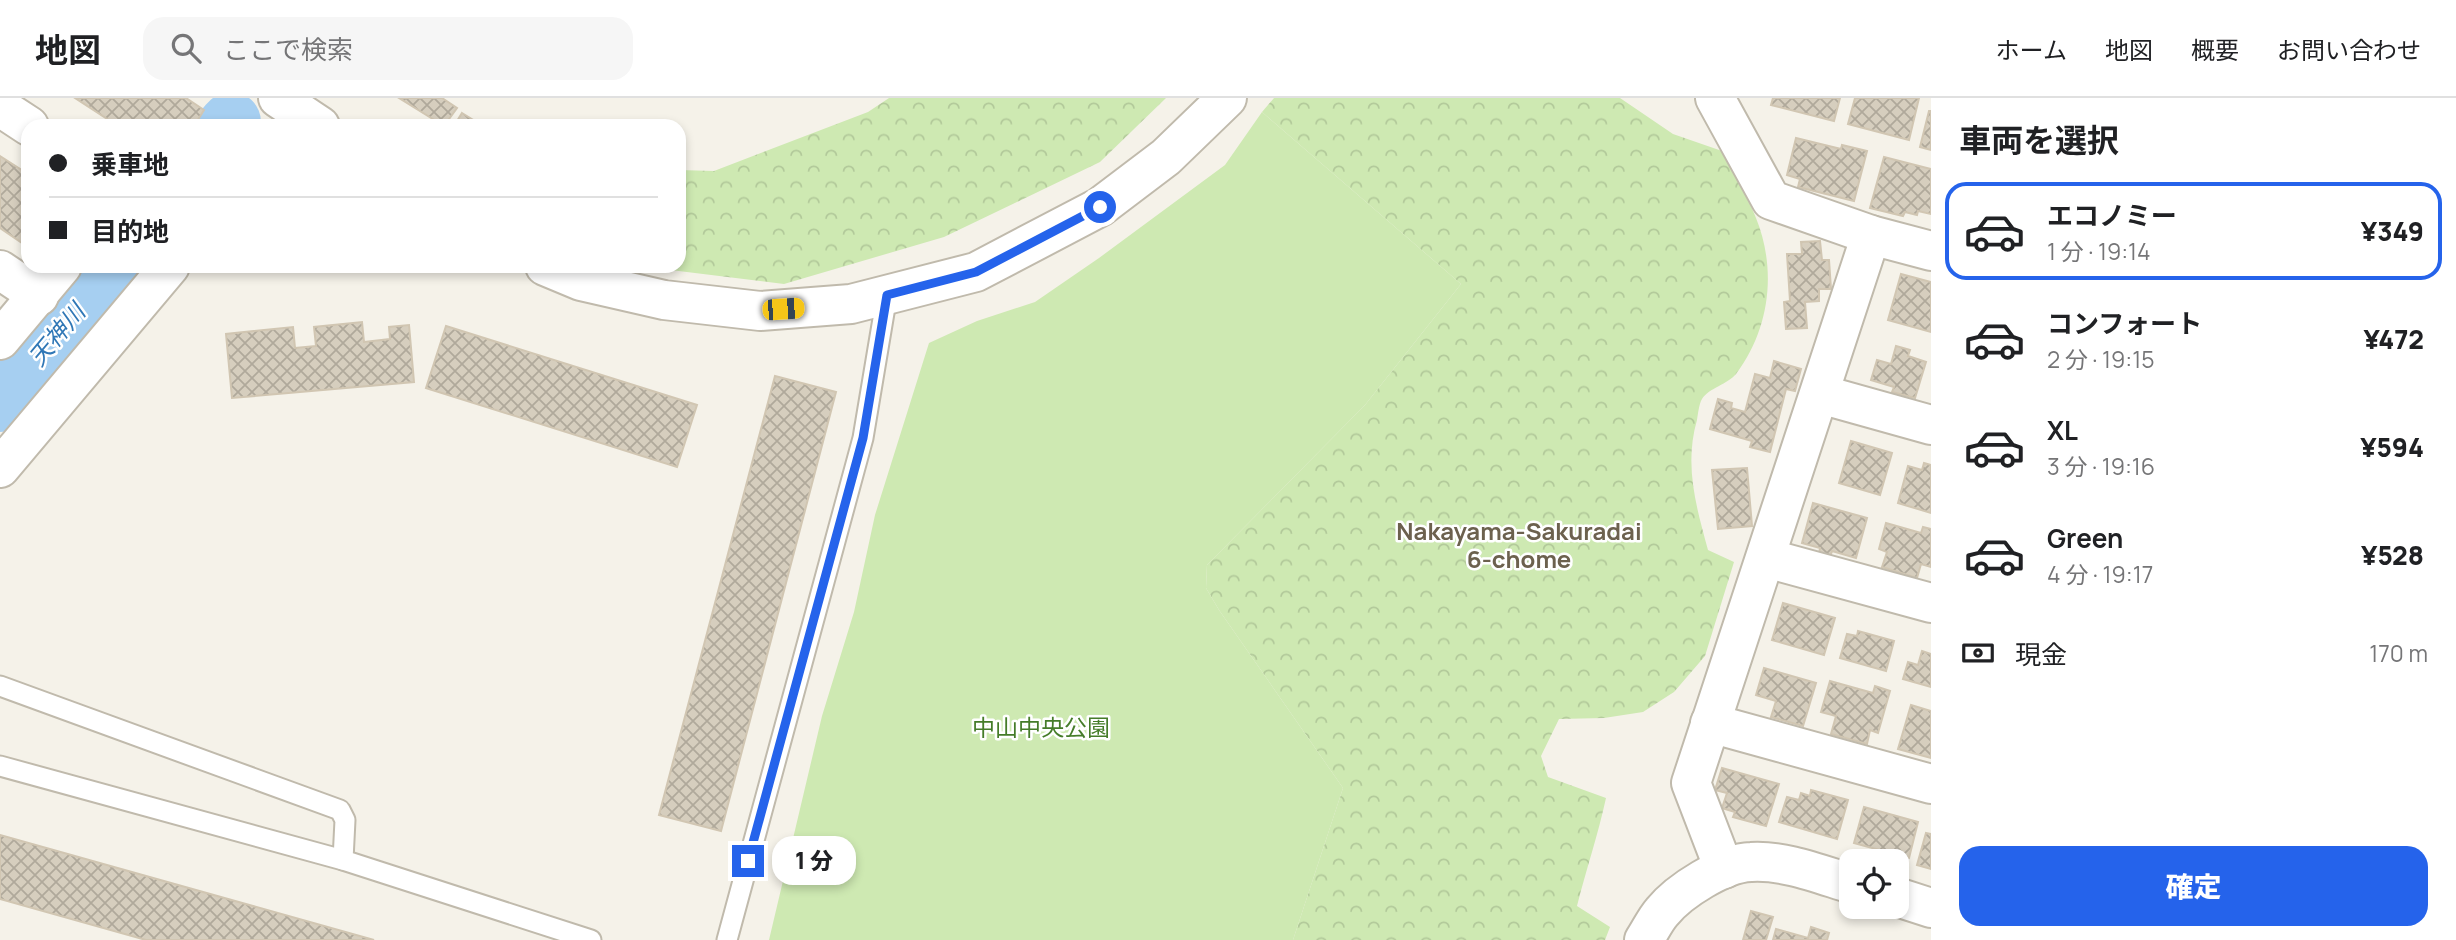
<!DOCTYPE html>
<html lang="ja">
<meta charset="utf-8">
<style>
body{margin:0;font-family:Manrope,"Noto Sans JP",sans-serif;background:#f6f6f6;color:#202124;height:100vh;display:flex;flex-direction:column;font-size:26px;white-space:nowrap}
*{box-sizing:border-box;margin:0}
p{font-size:23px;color:#757577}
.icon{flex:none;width:38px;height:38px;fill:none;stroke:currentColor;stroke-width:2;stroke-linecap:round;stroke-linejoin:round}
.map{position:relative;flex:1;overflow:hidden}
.drawer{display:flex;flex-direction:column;background:#fff;width:525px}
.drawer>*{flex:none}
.banner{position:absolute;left:21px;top:21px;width:665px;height:154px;border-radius:21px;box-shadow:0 4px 10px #0003;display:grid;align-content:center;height:154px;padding:0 28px;background:#fff}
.controls{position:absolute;left:1839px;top:751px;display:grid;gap:14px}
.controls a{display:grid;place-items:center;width:70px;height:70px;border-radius:14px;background:#fff;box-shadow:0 4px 10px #0003;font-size:35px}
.end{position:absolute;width:32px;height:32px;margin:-16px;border:9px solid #2563eb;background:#fff;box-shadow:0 0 0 4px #fff}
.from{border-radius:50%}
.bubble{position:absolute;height:49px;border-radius:21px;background:#fff;box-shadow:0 4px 10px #0003;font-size:23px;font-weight:800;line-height:49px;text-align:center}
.car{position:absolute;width:21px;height:42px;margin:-21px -10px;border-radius:9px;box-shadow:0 0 5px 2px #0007;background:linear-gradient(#f5c518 24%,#345 0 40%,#f5c518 0 76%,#345 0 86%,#f5c518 0)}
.banner b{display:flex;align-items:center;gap:24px;height:66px;font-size:26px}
.banner b+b{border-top:2px solid #e0e0e0}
.banner i{width:18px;height:18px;background:#202124}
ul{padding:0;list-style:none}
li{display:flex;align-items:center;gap:21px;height:98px;margin:0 14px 10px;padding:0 14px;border:4px solid transparent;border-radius:21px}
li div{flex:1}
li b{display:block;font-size:26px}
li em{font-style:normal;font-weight:800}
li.selected{border-color:#2563eb}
li>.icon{width:63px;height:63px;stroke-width:1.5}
h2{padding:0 28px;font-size:32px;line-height:84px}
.pay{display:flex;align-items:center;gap:18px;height:77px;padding:0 28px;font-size:26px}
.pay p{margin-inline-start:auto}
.primary-button{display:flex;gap:14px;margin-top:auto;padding:14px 28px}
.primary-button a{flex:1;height:80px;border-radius:21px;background:#2563eb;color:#fff;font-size:28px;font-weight:800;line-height:80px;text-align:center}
header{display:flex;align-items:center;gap:42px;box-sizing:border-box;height:98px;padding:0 35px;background:#fff;border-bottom:2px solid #e0e0e0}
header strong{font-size:33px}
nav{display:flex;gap:38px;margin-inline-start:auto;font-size:24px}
.search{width:490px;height:63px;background:#f6f6f6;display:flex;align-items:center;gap:18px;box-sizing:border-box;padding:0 24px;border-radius:21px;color:#757577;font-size:26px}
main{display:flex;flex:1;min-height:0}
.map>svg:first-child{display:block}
.forest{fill:url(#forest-crowns)}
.park{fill:#cee9b2}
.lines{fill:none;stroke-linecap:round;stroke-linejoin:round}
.river{stroke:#a6cff1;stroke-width:60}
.building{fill:url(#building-cross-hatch);stroke:#d1c6b2;stroke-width:2}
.service-casing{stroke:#c0baac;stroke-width:23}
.minor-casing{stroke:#c0baac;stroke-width:42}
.tertiary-casing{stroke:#c0baac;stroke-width:42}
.service{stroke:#fff;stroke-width:19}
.minor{stroke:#fff;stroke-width:38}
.tertiary{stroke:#fff;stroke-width:38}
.route{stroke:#2563eb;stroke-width:9}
.labels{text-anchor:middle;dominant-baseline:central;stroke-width:5;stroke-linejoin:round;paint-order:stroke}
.park-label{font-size:23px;fill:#457c29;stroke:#fff}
.water-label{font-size:24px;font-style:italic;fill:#2f77b6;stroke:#fff}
.neighbourhood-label{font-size:24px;font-weight:bold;fill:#6c614e;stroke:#fff}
</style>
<header>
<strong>地図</strong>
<div class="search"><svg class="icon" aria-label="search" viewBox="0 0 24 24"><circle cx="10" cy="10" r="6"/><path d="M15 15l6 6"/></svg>ここで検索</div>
<nav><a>ホーム</a><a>地図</a><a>概要</a><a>お問い合わせ</a></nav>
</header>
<main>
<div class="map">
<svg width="1931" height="842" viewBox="0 0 1931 842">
<defs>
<pattern id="forest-crowns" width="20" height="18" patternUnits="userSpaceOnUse" patternTransform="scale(1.75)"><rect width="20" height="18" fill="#cee9b2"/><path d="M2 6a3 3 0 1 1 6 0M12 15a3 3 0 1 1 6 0" fill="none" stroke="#b2c99a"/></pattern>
<pattern id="building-cross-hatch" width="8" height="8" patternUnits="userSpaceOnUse" patternTransform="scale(1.75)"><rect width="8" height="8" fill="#d6cebe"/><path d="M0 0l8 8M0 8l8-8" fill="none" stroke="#b0a99b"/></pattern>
</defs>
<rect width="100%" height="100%" fill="#f5f2e9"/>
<g class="forest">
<path d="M889,0h277l-66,64 -156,75 -160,47 -146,-18h41v-96l35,1 154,-59z"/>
<path d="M1274,0h346l53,36 49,17c12,22 25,44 34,67 21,52 14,111 -20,156 -8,10 -27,14 -34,25 -3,5 -4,15 -5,21 -13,45 -1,86 11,130l26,12 -29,94 -31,36 -31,20 -39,6 -45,1 -18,37 7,21 58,21c-8,37 -20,72 -29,108l33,21 -5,13h-312l50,-152 -124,-178 -13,-22 1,-23 158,-160 96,-121 -199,-172z"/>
</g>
<path class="park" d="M1262,14l199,172 -96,121 -158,160 -1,23 13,22 124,178 -50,152h-524l53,-224 32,-104 21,-97 54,-172 48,-22 58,-19 64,-44 126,-93z"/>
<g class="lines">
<g class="river">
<path d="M227,28l4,-4"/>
<path d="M0,304l112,-136"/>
</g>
</g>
<g class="building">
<path d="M75,0h111l18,12 -10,16h-76z"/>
<path d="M399,0h43l15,10 -13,18z"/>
<path d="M1773,0h67l-6,23 -63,-16z"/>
<path d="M1855,0h64l-10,42 -61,-16z"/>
<path d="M1929,13h2v39l-11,-3z"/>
<path d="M462,15l21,13h-29z"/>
<path d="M1796,40l45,11 1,-4 25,6 -13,50 -56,-14 2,-8 -13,-4z"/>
<path d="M0,58l28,18v73l-28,-19z"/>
<path d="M1884,59l47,12v45l-13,-3 -1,4 -12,-3 -2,4 -33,-8z"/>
<path d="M1820,143l2,19h7l2,29h-12v12l-14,1 2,26 -21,1 -2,-27 6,-1 -3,-47h15l-1,-12z"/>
<path d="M1901,176l30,8v50l-43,-12z"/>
<path d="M362,224l2,20 26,-3 -1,-12 20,-2 5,57 -182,16 -6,-64 67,-7 2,21 21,-2 -2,-19z"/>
<path d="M446,228l251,79 -20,62 -251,-79z"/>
<path d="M1896,248l14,4 -2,6 18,6 -11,36 -23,-6 2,-5 -23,-7 6,-20 14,4z"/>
<path d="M1774,263l27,8 -6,22 -9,-2 -16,63 -20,-5 2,-6 -42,-12 8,-30 14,4 -1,5 14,4 10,-38 15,4z"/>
<path d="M775,278l61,16 -115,439 -62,-16z"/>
<path d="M1851,343l41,12 -12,42 -41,-12z"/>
<path d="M1924,365l7,2v48l-33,-10 10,-37 14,4z"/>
<path d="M1747,370l5,58 -34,3 -6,-59z"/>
<path d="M1813,405l54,15 -11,40 -24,-7 -2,6 -11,-3 1,-6 -18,-5z"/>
<path d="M1886,425l35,10 2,-6 8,2v38l-10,-3 -4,14 -35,-11 5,-15 -8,-3z"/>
<path d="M1783,505l52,15 -11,37 -52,-15z"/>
<path d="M1858,533l36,10 -8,30 -46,-13 7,-24 10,2z"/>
<path d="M1922,553l9,3v33l-28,-8 5,-17 10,3z"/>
<path d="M1764,570l52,15 -13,43 -32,-9 5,-16 -20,-6z"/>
<path d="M1830,583l43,12 2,-7 15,5 -12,42 -8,-3 -3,14 -36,-10 5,-18 -15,-4z"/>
<path d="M1911,607l20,6v47l-33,-9z"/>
<path d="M1722,670l57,16 -13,42 -33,-9 2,-5 -13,-4 5,-15 -12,-3z"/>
<path d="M1811,692l37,10 -11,39 -58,-17 8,-25 12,3 2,-7 9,3z"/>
<path d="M1864,709l54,15 -9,36 -55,-15z"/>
<path d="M1926,735l5,1v35l-14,-4z"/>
<path d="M0,737l374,105h-228l-146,-41z"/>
<path d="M1751,813l22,6 -7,23h-23z"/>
<path d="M1811,829l18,6 -2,7h-54l3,-11 32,9z"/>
</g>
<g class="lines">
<defs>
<g id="service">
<path d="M0,588l340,124 5,10 -2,40 248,80"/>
<path d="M0,668l343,94"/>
<path d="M727,842l136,-502 24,-143"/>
</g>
<g id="minor">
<path d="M1715,0l56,102 100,35 60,16"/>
<path d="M0,9l29,19"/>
<path d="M0,172l39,26"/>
<path d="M0,242l62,-74"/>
<path d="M1820,296l111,31"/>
<path d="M1766,460l165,45"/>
<path d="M1710,625l221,61"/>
<path d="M1724,771l-33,-86 180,-548"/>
</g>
<g id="tertiary">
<path d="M278,0l42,28"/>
<path d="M545,168l36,15 83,19 96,11 91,-7 125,-32 124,-65 66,-50 61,-59"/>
<path d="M0,370l170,-202"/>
<path d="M1897,799l34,11"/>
<path d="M1644,842c6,-9 11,-20 18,-28 17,-21 61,-49 89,-50 34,-2 68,12 101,22"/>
</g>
</defs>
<use href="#service" class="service-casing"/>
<use href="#minor" class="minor-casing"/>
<use href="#tertiary" class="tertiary-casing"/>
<use href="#service" class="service"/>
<use href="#minor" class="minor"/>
<use href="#tertiary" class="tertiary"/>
</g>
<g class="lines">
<path class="route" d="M748,763l115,-423 24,-143 89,-23 124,-65"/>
</g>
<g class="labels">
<g class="park-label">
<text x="1041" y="629">中山中央公園</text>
</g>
<g class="water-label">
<text transform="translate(56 236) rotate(-50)">天神川</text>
</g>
<g class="neighbourhood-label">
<text x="1519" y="432">Nakayama-Sakuradai<tspan x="1519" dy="28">6-chome</tspan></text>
</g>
</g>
</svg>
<div class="controls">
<a><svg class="icon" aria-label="locate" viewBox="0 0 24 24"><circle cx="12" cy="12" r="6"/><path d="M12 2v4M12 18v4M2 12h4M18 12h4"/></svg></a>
</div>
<i class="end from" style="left:1100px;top:109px"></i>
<i class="end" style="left:748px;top:763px"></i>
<div class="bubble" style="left:772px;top:738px;width:84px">1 分</div>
<i class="car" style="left:783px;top:211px;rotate:86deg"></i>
<div class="banner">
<b><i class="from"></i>乗車地</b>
<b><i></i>目的地</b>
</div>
</div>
<section class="drawer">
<h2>車両を選択</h2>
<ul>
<li class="selected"><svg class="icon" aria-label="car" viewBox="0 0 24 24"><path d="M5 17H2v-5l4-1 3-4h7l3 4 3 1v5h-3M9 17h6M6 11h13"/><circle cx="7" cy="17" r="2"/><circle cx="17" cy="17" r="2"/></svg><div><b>エコノミー</b><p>1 分 · 19:14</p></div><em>¥349</em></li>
<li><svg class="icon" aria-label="car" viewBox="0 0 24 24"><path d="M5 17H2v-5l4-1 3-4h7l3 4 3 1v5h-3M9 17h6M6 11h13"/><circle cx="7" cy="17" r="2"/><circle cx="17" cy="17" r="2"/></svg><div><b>コンフォート</b><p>2 分 · 19:15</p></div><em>¥472</em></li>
<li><svg class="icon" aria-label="car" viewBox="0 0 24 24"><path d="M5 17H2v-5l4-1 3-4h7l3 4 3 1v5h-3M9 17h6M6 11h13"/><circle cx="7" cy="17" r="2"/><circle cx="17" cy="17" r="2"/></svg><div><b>XL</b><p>3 分 · 19:16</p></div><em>¥594</em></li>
<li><svg class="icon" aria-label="car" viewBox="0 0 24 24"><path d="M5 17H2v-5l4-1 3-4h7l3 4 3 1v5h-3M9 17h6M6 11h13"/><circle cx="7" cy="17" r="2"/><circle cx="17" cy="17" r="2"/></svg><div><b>Green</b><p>4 分 · 19:17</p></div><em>¥528</em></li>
</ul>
<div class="pay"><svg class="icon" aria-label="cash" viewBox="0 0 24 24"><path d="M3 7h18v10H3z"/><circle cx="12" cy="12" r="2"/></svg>現金<p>170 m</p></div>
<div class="primary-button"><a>確定</a></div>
</section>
</main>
